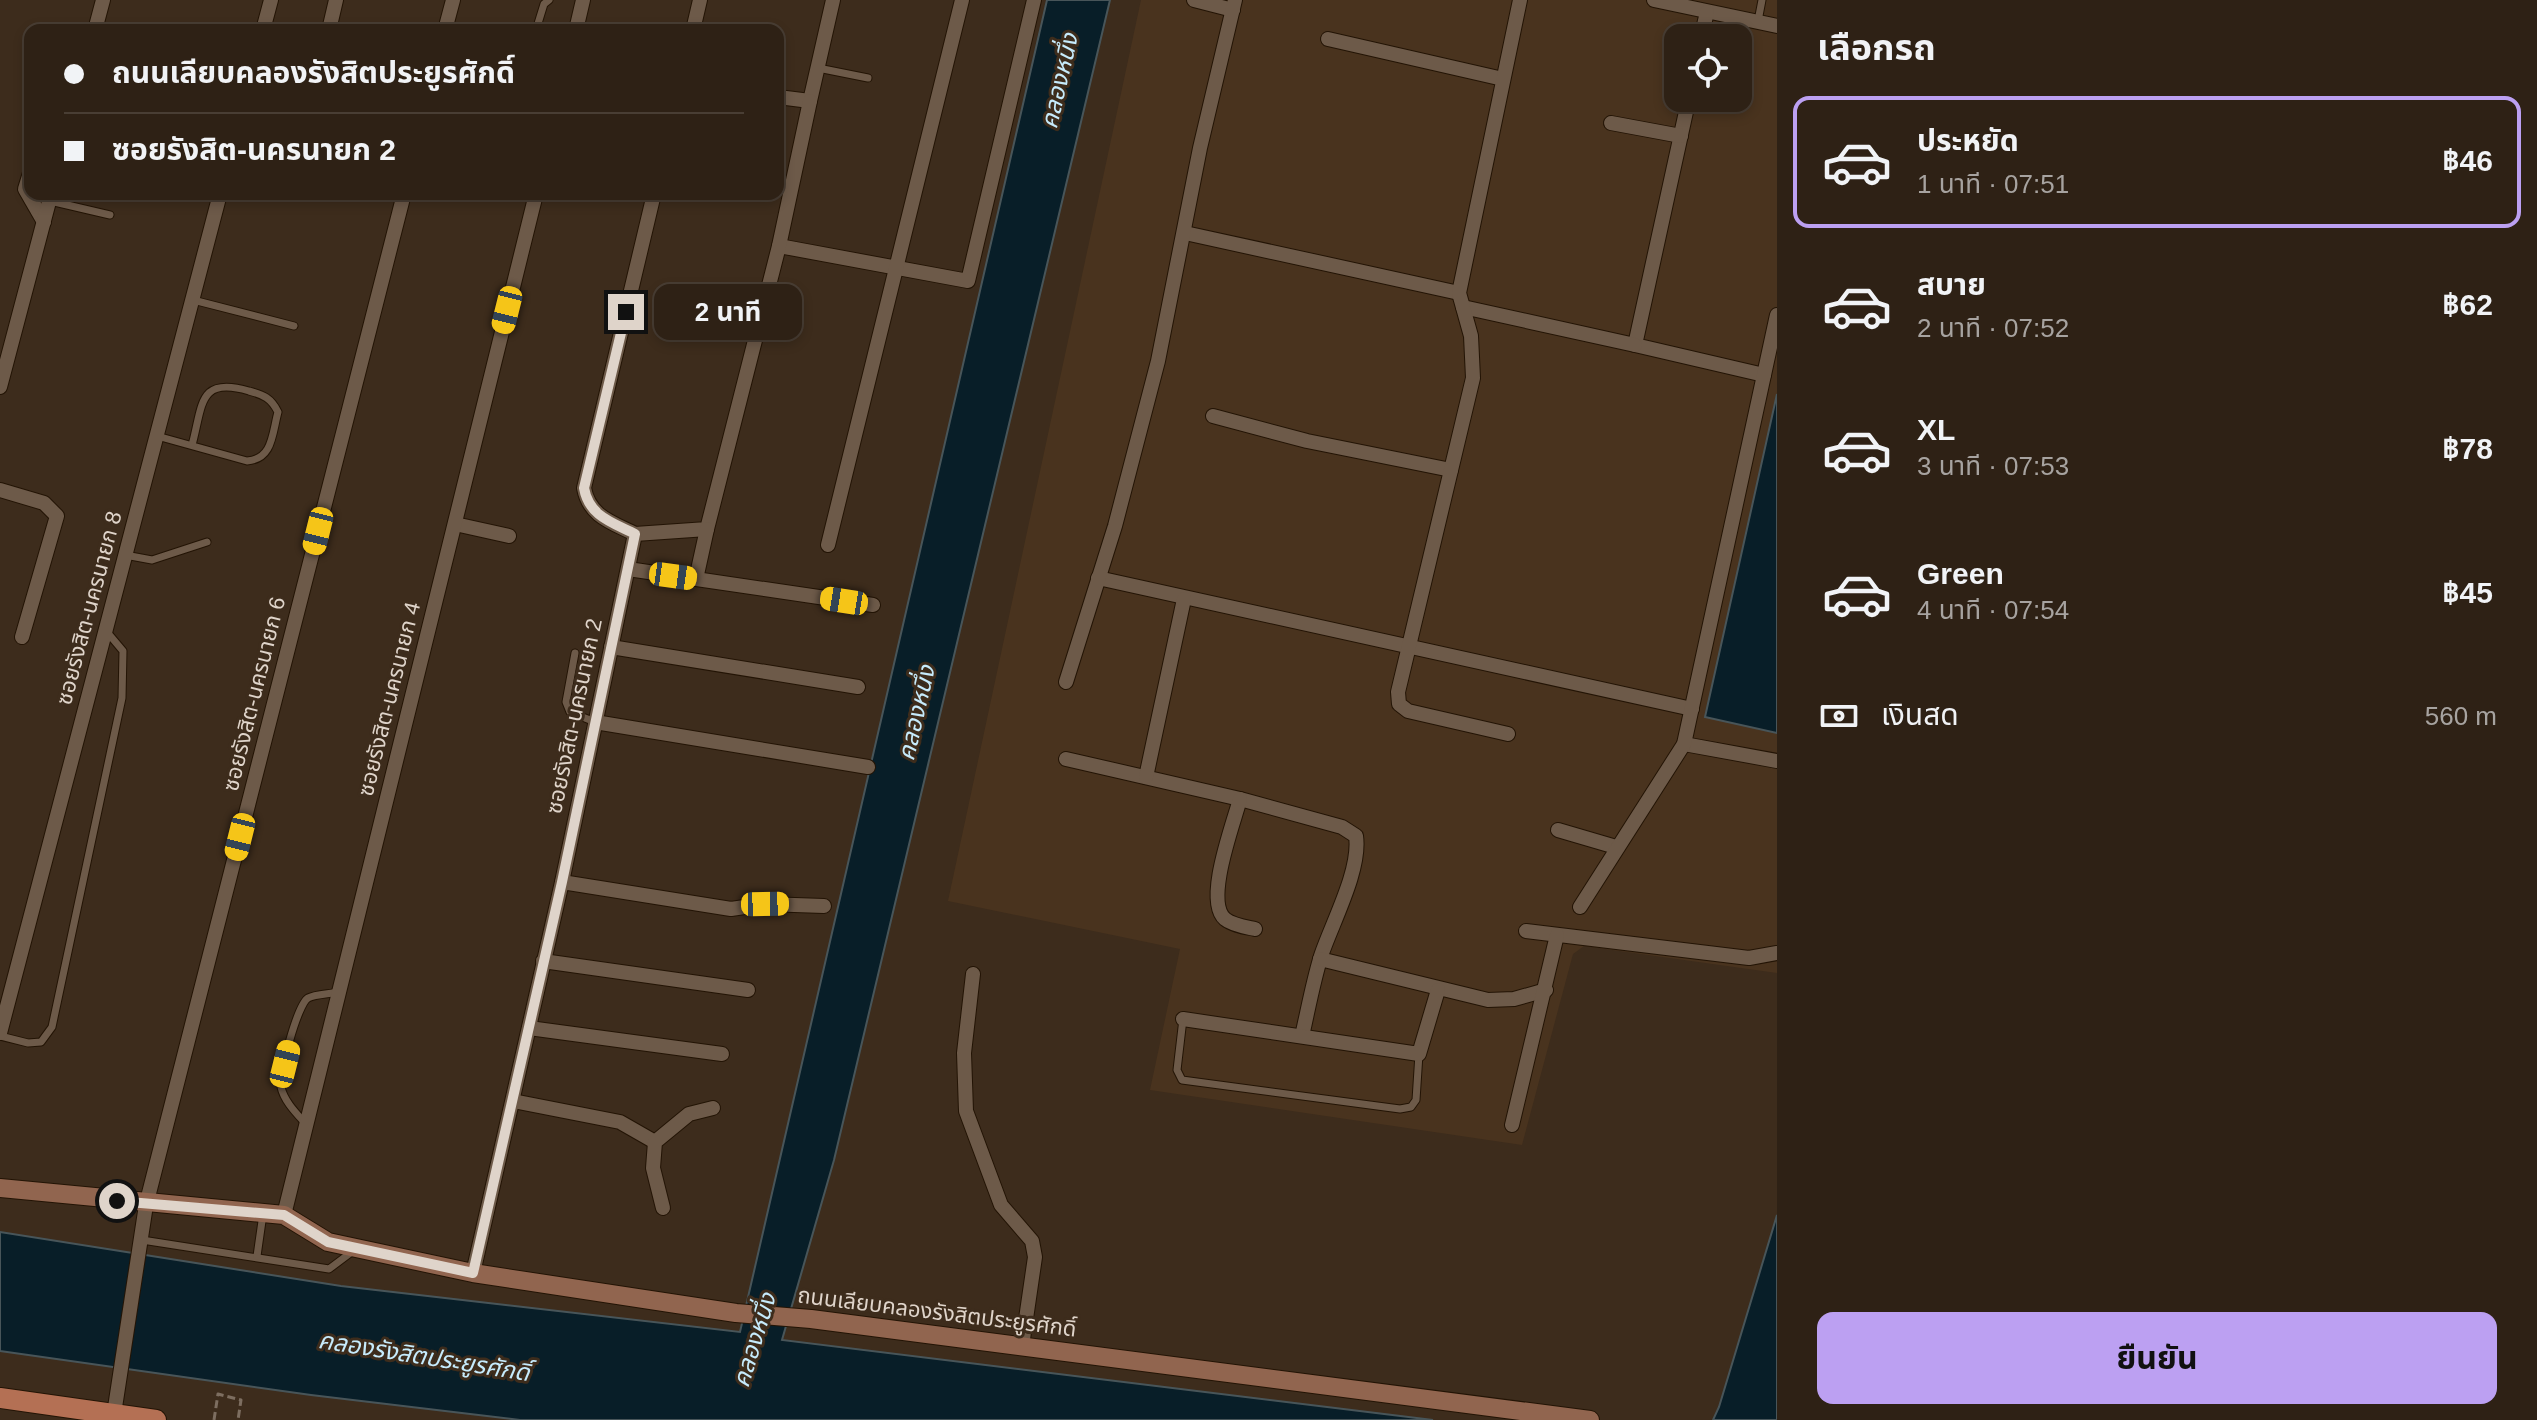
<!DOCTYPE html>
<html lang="th">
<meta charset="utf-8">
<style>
body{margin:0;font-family:Helvetica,"Noto Sans Thai",sans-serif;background:#3a2e22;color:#f1f3f6;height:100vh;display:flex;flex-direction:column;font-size:30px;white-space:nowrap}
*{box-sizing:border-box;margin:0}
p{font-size:26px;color:#a7a3a0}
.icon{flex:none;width:44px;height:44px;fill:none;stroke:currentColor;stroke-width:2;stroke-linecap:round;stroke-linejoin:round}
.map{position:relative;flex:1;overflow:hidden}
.sheet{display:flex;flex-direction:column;background:#2e2115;width:760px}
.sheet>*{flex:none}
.top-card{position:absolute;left:24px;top:24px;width:760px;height:176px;border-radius:16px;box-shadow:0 4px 12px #0003,0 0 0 2px #493e34;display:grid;align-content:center;height:176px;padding:0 40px;background:#2e2115}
.controls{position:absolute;left:1664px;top:24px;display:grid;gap:16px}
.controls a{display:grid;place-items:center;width:88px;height:88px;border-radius:16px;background:#2e2115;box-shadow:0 4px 12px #0003,0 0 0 2px #493e34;font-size:40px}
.end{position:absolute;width:36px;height:36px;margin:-18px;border:10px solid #dfd4ca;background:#111;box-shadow:0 0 0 4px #111}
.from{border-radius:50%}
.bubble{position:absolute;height:56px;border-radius:16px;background:#2e2115;box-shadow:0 4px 12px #0003,0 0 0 2px #493e34;font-size:26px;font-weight:700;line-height:56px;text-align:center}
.car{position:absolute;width:24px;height:48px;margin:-24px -12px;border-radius:10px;box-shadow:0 0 6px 2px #0007;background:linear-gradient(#f5c518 24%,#345 0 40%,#f5c518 0 76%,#345 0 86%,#f5c518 0)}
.top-card b{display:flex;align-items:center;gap:28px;height:76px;font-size:30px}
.top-card b+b{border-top:2px solid #493e34}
.top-card i{width:20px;height:20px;background:#f1f3f6}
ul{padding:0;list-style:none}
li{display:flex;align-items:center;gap:24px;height:132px;margin:0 16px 12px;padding:0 24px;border:4px solid transparent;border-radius:16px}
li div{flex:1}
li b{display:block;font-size:30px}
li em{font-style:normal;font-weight:700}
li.on{border-color:#bca0f2}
li>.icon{width:72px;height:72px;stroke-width:1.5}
h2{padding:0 40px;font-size:36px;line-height:96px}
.pay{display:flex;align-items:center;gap:20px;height:88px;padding:0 40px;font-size:30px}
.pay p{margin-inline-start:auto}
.cta{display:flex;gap:16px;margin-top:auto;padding:16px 40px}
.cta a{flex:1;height:92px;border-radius:16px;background:#bca0f2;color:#111;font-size:32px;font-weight:700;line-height:92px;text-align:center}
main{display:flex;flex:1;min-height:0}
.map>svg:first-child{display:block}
.built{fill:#49331e;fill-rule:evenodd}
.water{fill:#081e28;stroke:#485559;stroke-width:2}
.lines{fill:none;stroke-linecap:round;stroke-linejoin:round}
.lane-casing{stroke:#231405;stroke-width:9}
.street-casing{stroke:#231405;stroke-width:16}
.secondary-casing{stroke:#231405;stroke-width:20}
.primary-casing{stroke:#231405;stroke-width:22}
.path{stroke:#7d6e60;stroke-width:3;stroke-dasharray:8 4;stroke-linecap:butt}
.lane{stroke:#6d5a49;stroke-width:7}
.street{stroke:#6d5a49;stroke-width:14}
.secondary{stroke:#91654f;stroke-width:18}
.primary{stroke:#b47054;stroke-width:20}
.route{stroke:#dfd4ca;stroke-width:10}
.labels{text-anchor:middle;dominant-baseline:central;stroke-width:6;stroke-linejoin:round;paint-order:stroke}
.street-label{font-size:22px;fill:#dfd4ca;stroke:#3d2c1c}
.water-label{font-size:24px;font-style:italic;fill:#c6ebfc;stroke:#3d2c1c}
</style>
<main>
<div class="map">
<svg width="1777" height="1420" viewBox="0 0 1777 1420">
<rect width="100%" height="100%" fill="#3d2c1c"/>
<path class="built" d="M1141,0h636v973l-193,-27 -11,8 -51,191 -372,-55 30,-141 -232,-48zM1678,38h60v60h-60z"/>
<g class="water">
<path d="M1047,0h63l-276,1160 -52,180 651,80h-913l-209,-25 -311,-44v-119l341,54 399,46z"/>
<path d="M1777,394v339l-72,-16z"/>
<path d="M1777,1215v205h-64l6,-13z"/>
</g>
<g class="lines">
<defs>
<g id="lane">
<path d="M1758,21l4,-21"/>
<path d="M536,30l8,-26 5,-4"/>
<path d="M818,68l50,10"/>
<path d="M50,201l60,14"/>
<path d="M193,300l101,26"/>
<path d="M157,436l90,25c26,-2 25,-27 31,-49 -7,-14 -14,-17 -29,-21 -51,-15 -46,14 -57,54"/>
<path d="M125,555l27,5 55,-18"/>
<path d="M575,653l-9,49 4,10 25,10"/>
<path d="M1183,1019l-6,51 5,10 218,29 11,-2 5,-7 3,-46"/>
<path d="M0,1036l28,7 13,-1 11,-15 70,-329 1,-47 -16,-19"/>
<path d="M305,1123c-9,-10 -21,-22 -24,-36 -2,-12 16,-82 27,-89 7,-4 22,-4 30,-6"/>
<path d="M142,1240l187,29 24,-18"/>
<path d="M257,1256l6,-42"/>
</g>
<g id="street">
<path d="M1194,0l39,10"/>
<path d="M1654,0l123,26"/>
<path d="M95,30l8,-30"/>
<path d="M263,30l8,-30"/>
<path d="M329,30l7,-30"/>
<path d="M445,30l8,-30"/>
<path d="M576,30l7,-30"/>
<path d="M693,30l7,-30"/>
<path d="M1701,38l6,-26"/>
<path d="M1328,39l175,40"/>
<path d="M778,97l32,4 23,-101"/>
<path d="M1689,98l-54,247 129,30"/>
<path d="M1611,123l70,13"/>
<path d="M30,173l-5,16 19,33"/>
<path d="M1185,233l274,60"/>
<path d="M779,246l189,35 66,-281"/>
<path d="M1463,307l172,38"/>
<path d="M0,387l51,-193"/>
<path d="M1213,416l94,25 144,29"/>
<path d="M0,490l44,13 13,13 -35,121"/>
<path d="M455,524l54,12"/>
<path d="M635,534l72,-5 72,-283 31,-145"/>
<path d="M828,545l134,-545"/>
<path d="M628,569l245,36"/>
<path d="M1098,578l594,131"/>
<path d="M696,579l11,-50"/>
<path d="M611,647l247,40"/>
<path d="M1066,682l49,-156 43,-165 42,-213 35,-148"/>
<path d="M595,722l273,45"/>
<path d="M1508,734l-100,-23 -9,-7 -1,-12 75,-314 -2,-42 -12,-43 61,-293"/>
<path d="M1684,744l93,17"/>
<path d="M1066,759l174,40 102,28 14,9c5,34 -24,87 -35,120 -8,26 -13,54 -19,80"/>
<path d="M1146,777l38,-178"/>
<path d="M1240,799c-7,26 -36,102 -15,120 7,6 21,8 30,10"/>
<path d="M1558,830l58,17"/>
<path d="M562,882l169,27 34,-5 59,2"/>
<path d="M1580,907l104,-163 93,-429"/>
<path d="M1526,931l223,27 28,-5"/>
<path d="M1320,959l168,41 26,-1 32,-9"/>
<path d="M543,961l205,29"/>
<path d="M973,974l-9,79 2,58 35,94 31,36 3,16 -13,89"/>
<path d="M1183,1019l236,35 19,-64"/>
<path d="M529,1028l193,26"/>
<path d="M0,1033l220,-839"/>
<path d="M513,1101l107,21 35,20"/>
<path d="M1512,1125l45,-190"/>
<path d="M663,1208l-10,-40 2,-26 34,-28 24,-6"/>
<path d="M284,1215l252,-1021"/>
<path d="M473,1273l89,-391 73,-348c-24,-12 -46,-18 -51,-46l70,-294"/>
<path d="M114,1414l32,-209 258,-1011"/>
</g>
<path id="secondary" d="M0,1188l284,27 44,27 145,31 263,40 75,6 779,101"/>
<path id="primary" d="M0,1398l156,22"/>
</defs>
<use href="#lane" class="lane-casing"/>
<use href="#street" class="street-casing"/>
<use href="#secondary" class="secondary-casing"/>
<use href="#primary" class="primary-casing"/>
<path class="path" d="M214,1420l4,-26 23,6 -3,20"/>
<use href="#lane" class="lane"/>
<use href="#street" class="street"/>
<use href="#secondary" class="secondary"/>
<use href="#primary" class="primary"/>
</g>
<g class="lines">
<path class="route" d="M117,1201l167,14 44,27 145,31 89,-391 73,-348c-24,-12 -46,-18 -51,-46l42,-176"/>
</g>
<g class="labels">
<g class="street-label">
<text transform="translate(89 608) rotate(-75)">ซอยรังสิต-นครนายก 8</text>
<text transform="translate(254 694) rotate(-76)">ซอยรังสิต-นครนายก 6</text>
<text transform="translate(389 699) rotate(-76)">ซอยรังสิต-นครนายก 4</text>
<text transform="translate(574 716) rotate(-78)">ซอยรังสิต-นครนายก 2</text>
<text transform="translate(937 1312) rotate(7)">ถนนเลียบคลองรังสิตประยูรศักดิ์</text>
</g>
<g class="water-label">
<text transform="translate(1059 81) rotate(-77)">คลองหนึ่ง</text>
<text transform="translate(916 713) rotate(-77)">คลองหนึ่ง</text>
<text transform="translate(754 1340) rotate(-73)">คลองหนึ่ง</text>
<text transform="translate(424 1356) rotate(9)">คลองรังสิตประยูรศักดิ์</text>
</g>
</g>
</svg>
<div class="controls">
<a><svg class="icon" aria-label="locate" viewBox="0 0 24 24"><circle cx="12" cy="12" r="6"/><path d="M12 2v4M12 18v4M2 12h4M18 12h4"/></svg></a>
</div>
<i class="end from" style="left:117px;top:1201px"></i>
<i class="end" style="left:626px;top:312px"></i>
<div class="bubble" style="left:654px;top:284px;width:148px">2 นาที</div>
<i class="car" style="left:507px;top:310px;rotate:194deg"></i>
<i class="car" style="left:318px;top:531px;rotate:194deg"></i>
<i class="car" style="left:673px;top:576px;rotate:98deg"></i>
<i class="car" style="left:844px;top:601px;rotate:279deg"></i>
<i class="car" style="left:240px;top:837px;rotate:194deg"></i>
<i class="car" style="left:765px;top:904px;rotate:89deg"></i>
<i class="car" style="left:285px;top:1064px;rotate:14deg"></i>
<div class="top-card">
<b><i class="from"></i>ถนนเลียบคลองรังสิตประยูรศักดิ์</b>
<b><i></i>ซอยรังสิต-นครนายก 2</b>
</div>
</div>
<section class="sheet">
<h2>เลือกรถ</h2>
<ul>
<li class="on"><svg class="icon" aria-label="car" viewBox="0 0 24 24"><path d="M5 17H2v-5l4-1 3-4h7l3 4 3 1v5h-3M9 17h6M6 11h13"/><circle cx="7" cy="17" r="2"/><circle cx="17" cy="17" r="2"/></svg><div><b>ประหยัด</b><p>1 นาที · 07:51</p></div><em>฿46</em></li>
<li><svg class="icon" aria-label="car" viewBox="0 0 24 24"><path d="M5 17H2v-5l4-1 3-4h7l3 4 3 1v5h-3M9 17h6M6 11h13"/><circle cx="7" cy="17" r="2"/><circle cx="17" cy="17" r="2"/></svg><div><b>สบาย</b><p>2 นาที · 07:52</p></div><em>฿62</em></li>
<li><svg class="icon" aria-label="car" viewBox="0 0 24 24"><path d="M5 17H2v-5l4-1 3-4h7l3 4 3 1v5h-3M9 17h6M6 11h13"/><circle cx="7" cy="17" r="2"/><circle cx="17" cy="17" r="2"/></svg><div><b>XL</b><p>3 นาที · 07:53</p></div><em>฿78</em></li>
<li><svg class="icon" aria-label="car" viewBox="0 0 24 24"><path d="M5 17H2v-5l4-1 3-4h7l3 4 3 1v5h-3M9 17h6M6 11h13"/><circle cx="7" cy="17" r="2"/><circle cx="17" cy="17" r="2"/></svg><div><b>Green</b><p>4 นาที · 07:54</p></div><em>฿45</em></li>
</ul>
<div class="pay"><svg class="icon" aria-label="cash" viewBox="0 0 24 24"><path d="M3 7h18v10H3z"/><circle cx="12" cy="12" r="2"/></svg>เงินสด<p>560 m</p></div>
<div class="cta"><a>ยืนยัน</a></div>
</section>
</main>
